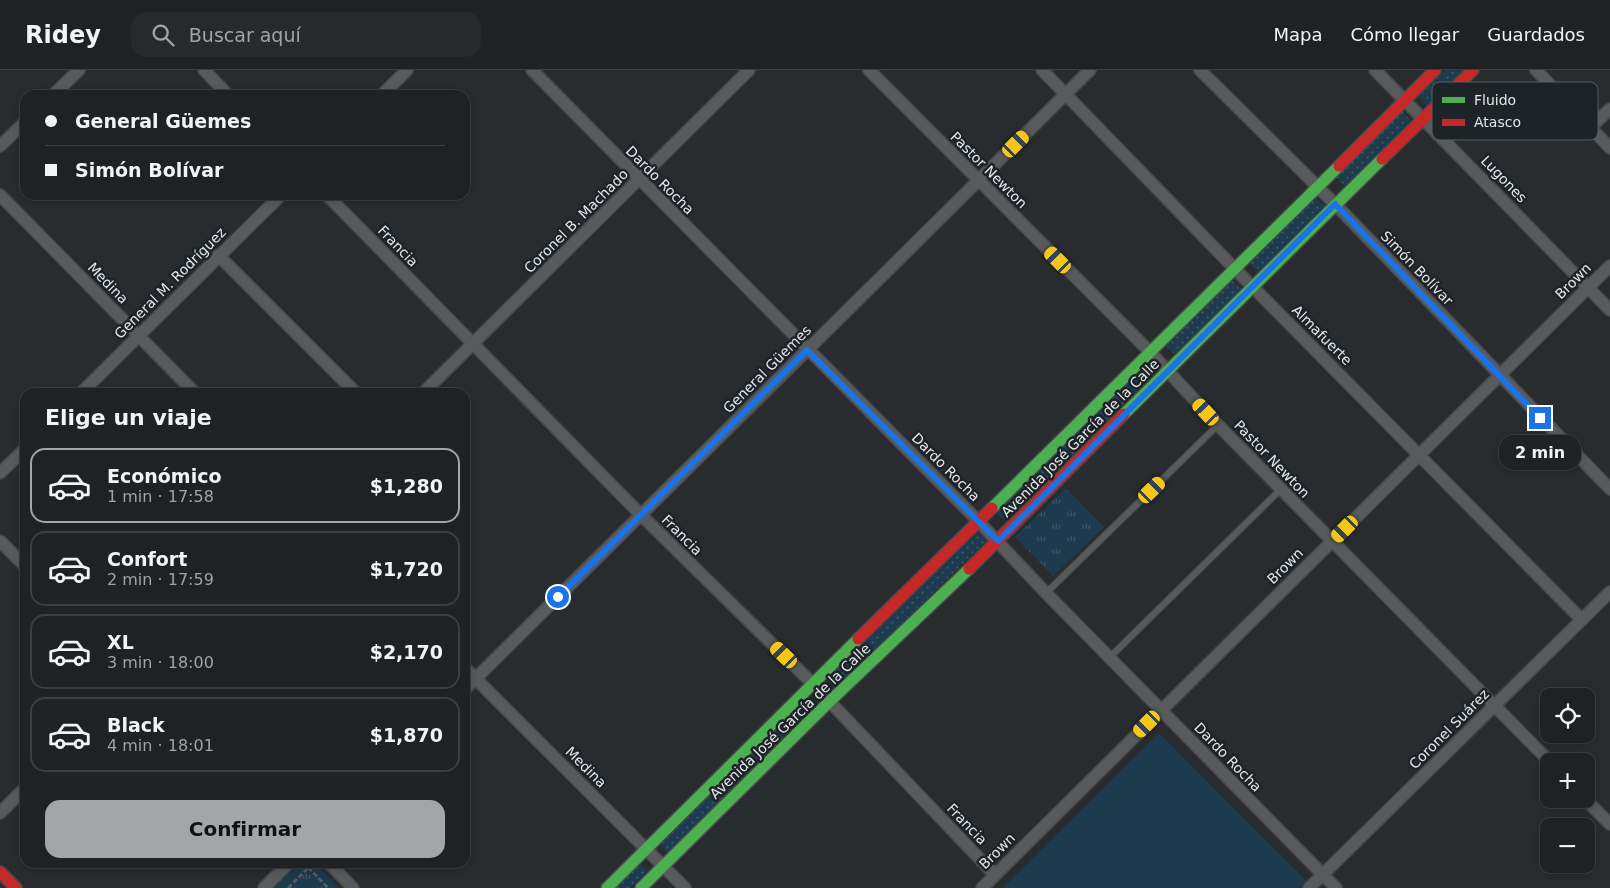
<!DOCTYPE html>
<html lang="es">
<meta charset="utf-8">
<style>
body{margin:0;font-family:"DejaVu Sans",sans-serif;background:#27292a;color:#f1f3f6;height:100vh;display:flex;flex-direction:column;font-size:19px;white-space:nowrap}
*{box-sizing:border-box;margin:0}
p{font-size:16px;color:#a1a3a5}
.icon{flex:none;width:28px;height:28px;fill:none;stroke:currentColor;stroke-width:2;stroke-linecap:round;stroke-linejoin:round}
.map{position:relative;flex:1;overflow:hidden}
.drawer{position:absolute;left:20px;top:318px;width:450px;height:480px;display:flex;flex-direction:column;background:#1f2122;border-radius:15px;box-shadow:0 2px 8px #0003,0 0 0 1px #3c3e40}
.drawer>*{flex:none}
.guide{position:absolute;left:20px;top:20px;width:450px;height:110px;border-radius:15px;box-shadow:0 2px 8px #0003,0 0 0 1px #3c3e40;display:grid;align-content:center;height:110px;padding:0 25px;background:#1f2122}
.tools{position:absolute;left:1540px;top:618px;display:grid;gap:10px}
.tools a{display:grid;place-items:center;width:55px;height:55px;border-radius:10px;background:#1f2122;box-shadow:0 2px 8px #0003,0 0 0 1px #3c3e40;font-size:25px}
.end{position:absolute;width:22px;height:22px;margin:-11px;border:6px solid #1a73e8;background:#fff;box-shadow:0 0 0 2px #fff}
.from{border-radius:50%}
.bubble{position:absolute;height:35px;border-radius:15px;background:#1f2122;box-shadow:0 2px 8px #0003,0 0 0 1px #3c3e40;font-size:16px;font-weight:600;line-height:35px;text-align:center}
.car{position:absolute;width:15px;height:30px;margin:-15px -8px;border-radius:6px;box-shadow:0 0 4px 1px #0007;background:linear-gradient(#f5c518 24%,#345 0 40%,#f5c518 0 76%,#345 0 86%,#f5c518 0)}
.guide b{display:flex;align-items:center;gap:18px;height:48px;font-size:19px}
.guide b+b{border-top:1px solid #3c3e40}
.guide i{width:12px;height:12px;background:#f1f3f6}
ul{padding:0;list-style:none}
li{display:flex;align-items:center;gap:15px;height:75px;margin:0 10px 8px;padding:0 15px;border:2px solid #3c3e40;border-radius:15px}
li div{flex:1}
li b{display:block;font-size:19px}
li em{font-style:normal;font-weight:600}
li.on{border-color:#a3a6a8}
li>.icon{width:45px;height:45px;stroke-width:1.5}
h2{padding:0 25px;font-size:22px;line-height:60px}
.cta{display:flex;gap:10px;margin-top:auto;padding:10px 25px}
.cta a{flex:1;height:58px;border-radius:15px;background:#a3a6a8;color:#111;font-size:20px;font-weight:600;line-height:58px;text-align:center}
header{display:flex;align-items:center;gap:30px;box-sizing:border-box;height:70px;padding:0 25px;background:#1f2122;border-bottom:1px solid #3c3e40}
header strong{font-size:24px}
nav{display:flex;gap:28px;margin-inline-start:auto;font-size:18px}
.search{width:350px;height:45px;background:#27292a;display:flex;align-items:center;gap:12px;box-sizing:border-box;padding:0 18px;border-radius:15px;color:#a1a3a5;font-size:19px}
.map>svg:first-child{display:block}
.grass{fill:url(#grass-dots)}
.park{fill:url(#park-tufts)}
.garden{fill:#1c3b4f}
.lines{fill:none;stroke-linecap:round;stroke-linejoin:round}
.lane-casing{stroke:#454748;stroke-width:8}
.street-casing{stroke:#454748;stroke-width:14}
.fast-casing{stroke:#454748;stroke-width:14}
.jam-casing{stroke:#454748;stroke-width:14}
.path{stroke:#5c5e60;stroke-width:2.5;stroke-dasharray:5 2.5;stroke-linecap:butt}
.lane{stroke:#585a5c;stroke-width:5.5}
.street{stroke:#585a5c;stroke-width:11}
.fast{stroke:#4caf50;stroke-width:11}
.jam{stroke:#c62828;stroke-width:11}
.route{stroke:#1a73e8;stroke-width:6}
.labels{text-anchor:middle;dominant-baseline:central;stroke-width:5;stroke-linejoin:round;paint-order:stroke}
.street-label{font-size:14px;fill:#e4e7ea;stroke:#1d2327}
.key{fill:#1d2327;stroke:#595e62;stroke-width:1}
.key-label{font-size:14px;fill:#e4e7ea}
</style>
<header>
<strong>Ridey</strong>
<div class="search"><svg class="icon" aria-label="search" viewBox="0 0 24 24"><circle cx="10" cy="10" r="6"/><path d="M15 15l6 6"/></svg>Buscar aquí</div>
<nav><a>Mapa</a><a>Cómo llegar</a><a>Guardados</a></nav>
</header>
<div class="map">
<svg width="1610" height="818" viewBox="0 0 1610 818">
<defs>
<pattern id="grass-dots" width="8" height="8" patternUnits="userSpaceOnUse" patternTransform="scale(1.25)"><rect width="8" height="8" fill="#1c3b4f"/><path d="M2 2h.1M6 6h.1" fill="none" stroke="#3d5768" stroke-width="1.8" stroke-linecap="round"/></pattern>
<pattern id="park-tufts" width="24" height="20" patternUnits="userSpaceOnUse" patternTransform="scale(1.25)"><rect width="24" height="20" fill="#1c3b4f"/><path d="M3 7l-1-3M5 7V3M7 7l1-3M15 17l-1-3M17 17v-4M19 17l1-3" fill="none" stroke="#3d5768"/></pattern>
</defs>
<rect width="100%" height="100%" fill="#292c2e"/>
<g class="grass">
<path d="M1446,0h18l-36,36 -10,-9z"/>
<path d="M1402,41l9,10 -66,65 -9,-9z"/>
<path d="M1315,127l9,9 -66,66 -9,-9z"/>
<path d="M1232,210l9,9 -66,66 -9,-9z"/>
<path d="M1147,296l9,9 -151,146 -9,-9z"/>
<path d="M977,462l9,9 -150,146 -9,-10z"/>
<path d="M807,625l9,9 -148,149 -9,-9z"/>
<path d="M638,792l9,9 -17,17h-18z"/>
</g>
<g class="park">
<path d="M1066,418l38,39 -51,49 -38,-39z"/>
<path d="M301,792l15,3 23,23h-65z"/>
</g>
<path class="garden" d="M1159,663l147,148 -7,7h-296z"/>
<g class="lines">
<defs>
<g id="lane">
<path d="M1046,523l172,-168"/>
<path d="M1109,588l172,-169"/>
</g>
<g id="street">
<path d="M204,0l24,25"/>
<path d="M532,0l447,452 67,71 290,295"/>
<path d="M869,0l282,283 67,72 331,336"/>
<path d="M1042,0l193,199 347,351"/>
<path d="M1200,0l135,134 275,285"/>
<path d="M1375,0l235,240"/>
<path d="M1536,0l74,78"/>
<path d="M53,25l26,-25"/>
<path d="M382,25l25,-25"/>
<path d="M1590,58l20,-19"/>
<path d="M0,76l25,-24"/>
<path d="M0,125l194,197"/>
<path d="M327,125l314,320 171,168 183,192"/>
<path d="M218,185l137,137"/>
<path d="M82,322l199,-197"/>
<path d="M424,322l325,-322"/>
<path d="M0,403l25,-24"/>
<path d="M0,471l25,25"/>
<path d="M465,598l220,220"/>
<path d="M465,619l625,-619"/>
<path d="M1585,729l25,25"/>
<path d="M0,743l25,-25"/>
<path d="M328,792l25,26"/>
<path d="M264,818l26,-26"/>
<path d="M982,818l628,-622"/>
<path d="M1309,818l301,-296"/>
</g>
<g id="fast">
<path d="M1124,344l258,-255"/>
<path d="M992,438l347,-342"/>
<path d="M607,818l251,-249"/>
<path d="M641,818l188,-186 140,-133"/>
</g>
<g id="jam">
<path d="M1382,89l91,-89"/>
<path d="M1339,96l96,-96"/>
<path d="M969,499l155,-155"/>
<path d="M858,569l134,-131"/>
<path d="M0,802l16,16"/>
</g>
</defs>
<use href="#lane" class="lane-casing"/>
<use href="#street" class="street-casing"/>
<use href="#fast" class="fast-casing"/>
<use href="#jam" class="jam-casing"/>
<g class="path">
<path d="M303,792l25,26"/>
<path d="M288,818l26,-26"/>
</g>
<use href="#lane" class="lane"/>
<use href="#street" class="street"/>
<use href="#fast" class="fast"/>
<use href="#jam" class="jam"/>
</g>
<g class="lines">
<path class="route" d="M558,527l249,-247 191,191 337,-337 205,214"/>
</g>
<g class="labels">
<g class="street-label">
<text transform="translate(989 100) rotate(45)">Pastor Newton</text>
<text transform="translate(1504 109) rotate(46)">Lugones</text>
<text transform="translate(660 110) rotate(45)">Dardo Rocha</text>
<text transform="translate(576 151) rotate(-45)">Coronel B. Machado</text>
<text transform="translate(398 176) rotate(46)">Francia</text>
<text transform="translate(1417 198) rotate(46)">Simón Bolívar</text>
<text transform="translate(1573 211) rotate(-45)">Brown</text>
<text transform="translate(108 213) rotate(46)">Medina</text>
<text transform="translate(170 213) rotate(-45)">General M. Rodríguez</text>
<text transform="translate(1322 265) rotate(45)">Almafuerte</text>
<text transform="translate(767 299) rotate(-45)">General Güemes</text>
<text transform="translate(1080 368) rotate(-45)">Avenida José García de la Calle</text>
<text transform="translate(1272 389) rotate(46)">Pastor Newton</text>
<text transform="translate(946 397) rotate(45)">Dardo Rocha</text>
<text transform="translate(682 465) rotate(45)">Francia</text>
<text transform="translate(1285 496) rotate(-45)">Brown</text>
<text transform="translate(790 651) rotate(-44)">Avenida José García de la Calle</text>
<text transform="translate(1449 659) rotate(-45)">Coronel Suárez</text>
<text transform="translate(1228 687) rotate(46)">Dardo Rocha</text>
<text transform="translate(586 697) rotate(45)">Medina</text>
<text transform="translate(967 754) rotate(46)">Francia</text>
<text transform="translate(997 781) rotate(-45)">Brown</text>
</g>
</g>
<rect x="1432" y="12" width="166" height="58" rx="8" class="key"/>
<rect x="1442" y="27" width="23" height="6" fill="#4caf50"/>
<rect x="1442" y="49" width="23" height="7" fill="#c62828"/>
<g class="key-label">
<text x="1474" y="35">Fluido</text>
<text x="1474" y="57">Atasco</text>
</g>
</svg>
<div class="tools">
<a><svg class="icon" aria-label="locate" viewBox="0 0 24 24"><circle cx="12" cy="12" r="6"/><path d="M12 2v4M12 18v4M2 12h4M18 12h4"/></svg></a>
<a>+</a>
<a>−</a>
</div>
<i class="end from" style="left:558px;top:527px"></i>
<i class="end" style="left:1540px;top:348px"></i>
<div class="bubble" style="left:1499px;top:365px;width:82px">2 min</div>
<i class="car" style="left:1016px;top:74px;rotate:45deg"></i>
<i class="car" style="left:1058px;top:190px;rotate:315deg"></i>
<i class="car" style="left:1206px;top:342px;rotate:317deg"></i>
<i class="car" style="left:1152px;top:420px;rotate:46deg"></i>
<i class="car" style="left:1345px;top:459px;rotate:225deg"></i>
<i class="car" style="left:784px;top:585px;rotate:314deg"></i>
<i class="car" style="left:1147px;top:654px;rotate:225deg"></i>
<div class="guide">
<b><i class="from"></i>General Güemes</b>
<b><i></i>Simón Bolívar</b>
</div>
<section class="drawer">
<h2>Elige un viaje</h2>
<ul>
<li class="on"><svg class="icon" aria-label="car" viewBox="0 0 24 24"><path d="M5 17H2v-5l4-1 3-4h7l3 4 3 1v5h-3M9 17h6M6 11h13"/><circle cx="7" cy="17" r="2"/><circle cx="17" cy="17" r="2"/></svg><div><b>Económico</b><p>1 min · 17:58</p></div><em>$1,280</em></li>
<li><svg class="icon" aria-label="car" viewBox="0 0 24 24"><path d="M5 17H2v-5l4-1 3-4h7l3 4 3 1v5h-3M9 17h6M6 11h13"/><circle cx="7" cy="17" r="2"/><circle cx="17" cy="17" r="2"/></svg><div><b>Confort</b><p>2 min · 17:59</p></div><em>$1,720</em></li>
<li><svg class="icon" aria-label="car" viewBox="0 0 24 24"><path d="M5 17H2v-5l4-1 3-4h7l3 4 3 1v5h-3M9 17h6M6 11h13"/><circle cx="7" cy="17" r="2"/><circle cx="17" cy="17" r="2"/></svg><div><b>XL</b><p>3 min · 18:00</p></div><em>$2,170</em></li>
<li><svg class="icon" aria-label="car" viewBox="0 0 24 24"><path d="M5 17H2v-5l4-1 3-4h7l3 4 3 1v5h-3M9 17h6M6 11h13"/><circle cx="7" cy="17" r="2"/><circle cx="17" cy="17" r="2"/></svg><div><b>Black</b><p>4 min · 18:01</p></div><em>$1,870</em></li>
</ul>
<div class="cta"><a>Confirmar</a></div>
</section>
</div>
